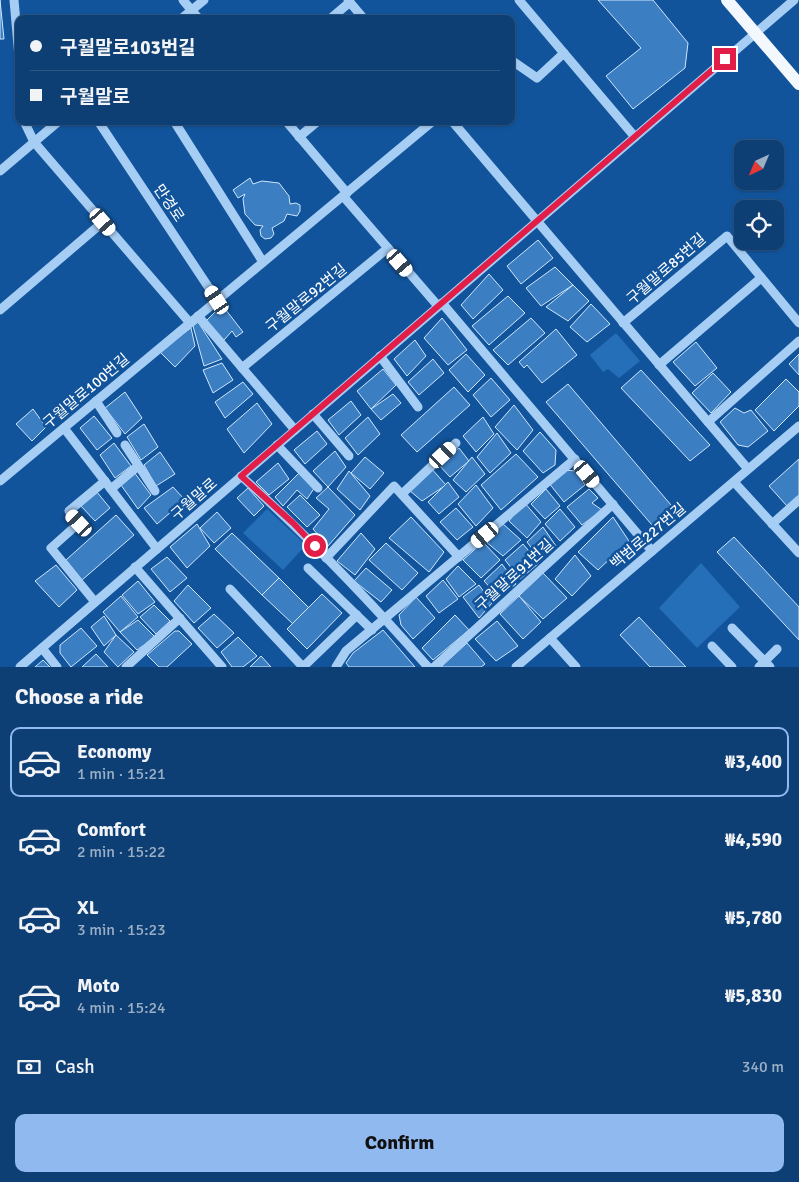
<!DOCTYPE html>
<meta charset="utf-8">
<style>
body{margin:0;font-family:Signika,"Noto Sans KR",sans-serif;background:#174679;color:#f1f3f6;height:100vh;display:flex;flex-direction:column;font-size:19px;white-space:nowrap}
*{box-sizing:border-box;margin:0}
p{font-size:16px;color:#9bafc5}
.icon{flex:none;width:28px;height:28px;fill:none;stroke:currentColor;stroke-width:2;stroke-linecap:round;stroke-linejoin:round}
.map{position:relative;height:667px;overflow:hidden}
.drawer{display:flex;flex-direction:column;background:#0e3f74;flex:1}
.drawer>*{flex:none}
.hud{position:absolute;left:15px;top:15px;width:500px;height:110px;border-radius:10px;box-shadow:0 1px 4px #0004,0 0 0 1px #2e5886;display:grid;align-content:center;height:110px;padding:0 15px;background:#0e3f74}
.needle{width:32px;rotate:224deg}
.tools{position:absolute;left:734px;top:140px;display:grid;gap:10px}
.tools a{display:grid;place-items:center;width:50px;height:50px;border-radius:10px;background:#0e3f74;box-shadow:0 1px 4px #0004,0 0 0 1px #2e5886;font-size:25px}
.end{position:absolute;width:22px;height:22px;margin:-11px;border:6px solid #e11d48;background:#fff;box-shadow:0 0 0 2px #fff}
.from{border-radius:50%}
.car{position:absolute;width:15px;height:30px;margin:-15px -8px;border-radius:6px;box-shadow:0 0 4px 1px #0007;background:linear-gradient(#fff 24%,#345 0 40%,#fff 0 76%,#345 0 86%,#fff 0)}
.hud b{display:flex;align-items:center;gap:18px;height:48px;font-size:19px}
.hud b+b{border-top:1px solid #2e5886}
.hud i{width:12px;height:12px;background:#f1f3f6}
ul{padding:0;list-style:none}
li{display:flex;align-items:center;gap:15px;height:70px;margin:0 10px 8px;padding:0 5px;border:2px solid transparent;border-radius:10px}
li div{flex:1}
li b{display:block;font-size:19px}
li em{font-style:normal;font-weight:700}
li.current{border-color:#90b9f0}
li>.icon{width:45px;height:45px;stroke-width:1.5}
h2{padding:0 15px;font-size:22px;line-height:60px}
.pay{display:flex;align-items:center;gap:12px;height:55px;padding:0 15px;font-size:19px}
.pay p{margin-inline-start:auto}
.action{display:flex;gap:10px;margin-top:auto;padding:10px 15px}
.action a{flex:1;height:58px;border-radius:10px;background:#90b9f0;color:#111;font-size:20px;font-weight:700;line-height:58px;text-align:center}
.map>svg:first-child{display:block}
.green{fill:#256fb9}
.building{fill:#3b7ec2;stroke:#cfe6fe}
.lines{fill:none;stroke-linecap:round;stroke-linejoin:round}
.minor{stroke:#a6cdf4;stroke-width:9}
.major{stroke:#f3f8ff;stroke-width:12}
.route{stroke:#e11d48;stroke-width:6}
.labels{text-anchor:middle;dominant-baseline:central;stroke-width:5;stroke-linejoin:round;paint-order:stroke}
.street-label{font-size:15px;fill:#fff;stroke:#12549b}
</style>
<div class="map">
<svg width="799" height="667" viewBox="0 0 799 667">
<rect width="100%" height="100%" fill="#12549b"/>
<g class="green">
<path d="M616,333l24,28 -21,17 -11,-9 -5,3 -13,-17z"/>
<path d="M267,509l39,36 -23,25 -40,-37z"/>
<path d="M701,563l39,44 -43,41 -38,-40z"/>
</g>
<g class="building">
<path d="M0,0l4,39h-4z"/>
<path d="M598,0h55l35,43 -3,25 -52,41 -27,-33 35,-28z"/>
<path d="M250,178l3,6 9,-3 17,2 10,13 1,8 6,-1 4,2v6l-3,5 -10,-2 -3,7 -12,7 2,6 -3,4 -6,1 -4,-3 -1,-6 3,-4 -8,-1 -10,-11 -2,-15 2,-5 -7,4 -5,-8z"/>
<path d="M538,240l15,18 -32,26 -14,-18z"/>
<path d="M555,267l18,18 -32,21 -15,-18z"/>
<path d="M489,274l14,16 -30,29 -12,-14z"/>
<path d="M573,285l16,16 -21,20 -22,-14z"/>
<path d="M508,296l17,17 -36,32 -17,-19z"/>
<path d="M591,304l19,20 -23,18 -17,-15z"/>
<path d="M222,305l21,27 -7,5 -4,-6 -8,9 -18,-19z"/>
<path d="M442,318l25,32 -19,15 -24,-27z"/>
<path d="M531,318l14,15 -37,32 -15,-15z"/>
<path d="M198,322l24,37 -18,7 -11,-40z"/>
<path d="M191,328l4,18 -20,21 -16,-16z"/>
<path d="M556,329l21,26 -35,28 -15,-18 -3,3 -5,-6z"/>
<path d="M415,340l11,16 -19,20 -13,-17z"/>
<path d="M696,342l21,26 -22,18 -22,-24z"/>
<path d="M466,354l19,21 -17,17 -19,-22z"/>
<path d="M799,354v21l-10,-11z"/>
<path d="M433,359l11,14 -25,22 -11,-13z"/>
<path d="M222,363l11,17 -20,13 -10,-23z"/>
<path d="M383,369l13,16 -25,24 -14,-18z"/>
<path d="M641,370l69,75 -20,16 -69,-73z"/>
<path d="M713,373l18,19 -20,21 -19,-20z"/>
<path d="M491,378l19,22 -19,17 -18,-22z"/>
<path d="M786,379l13,13v14l-25,25 -19,-21z"/>
<path d="M243,382l10,12 -28,24 -10,-16z"/>
<path d="M568,384l103,121 -19,20 -106,-123z"/>
<path d="M454,387l16,18 -53,47 -16,-17z"/>
<path d="M125,392l17,26 -17,16 -20,-26z"/>
<path d="M393,394l8,9 -20,17 -10,-11z"/>
<path d="M351,401l10,14 -22,20 -11,-15z"/>
<path d="M257,403l15,21 -28,29 -17,-24z"/>
<path d="M514,405l19,25 -16,20 -22,-23z"/>
<path d="M735,408l9,5 7,-3 17,21 -20,16 -10,-2 -18,-23z"/>
<path d="M33,409l13,18 -14,14 -16,-17z"/>
<path d="M94,416l18,22 -15,12 -17,-22z"/>
<path d="M368,417l12,17 -22,21 -13,-17z"/>
<path d="M483,417l11,17 -18,18 -13,-16z"/>
<path d="M144,424l14,23 -17,13 -14,-23z"/>
<path d="M317,431l10,13 -22,20 -11,-14z"/>
<path d="M540,432l16,18 -1,15 -12,8 -20,-22z"/>
<path d="M497,433l14,20 -21,20 -13,-16z"/>
<path d="M114,443l17,23 -16,12 -15,-23z"/>
<path d="M459,448l10,13 -19,16 -12,-13z"/>
<path d="M335,451l11,16 -18,20 -15,-16z"/>
<path d="M160,452l15,22 -19,12 -12,-21z"/>
<path d="M516,454l22,23 -37,33 -20,-25z"/>
<path d="M365,457l19,16 -14,16 -19,-16z"/>
<path d="M472,457l13,17 -19,18 -13,-12z"/>
<path d="M799,459v36l-12,11 -18,-20z"/>
<path d="M278,463l11,16 -20,16 -13,-13z"/>
<path d="M430,467l16,18 -24,16 -13,-11z"/>
<path d="M562,470l15,1 8,14 -21,17 -16,-20z"/>
<path d="M349,471l21,25 -10,14 -23,-21z"/>
<path d="M134,472l17,23 -13,14 -17,-24z"/>
<path d="M300,472l15,15 -8,12 -10,-9 -14,16 -8,-9z"/>
<path d="M448,482l11,15 -20,17 -11,-12z"/>
<path d="M476,485l17,23 -17,18 -18,-22z"/>
<path d="M173,487l12,13 -28,24 -13,-16z"/>
<path d="M328,487l27,28 -27,31 -15,-17 16,-20 -13,-11z"/>
<path d="M248,488l16,18 -10,10 -17,-18z"/>
<path d="M546,489l14,17 -15,13 -14,-15z"/>
<path d="M589,489l9,9 -6,5 10,7 -20,15 -15,-18z"/>
<path d="M96,491l14,17 -15,13 -14,-15z"/>
<path d="M300,495l20,20 -13,12 -20,-20z"/>
<path d="M524,502l17,20 -14,16 -18,-17z"/>
<path d="M456,508l17,19 -16,13 -17,-18z"/>
<path d="M560,509l15,18 -15,14 -15,-17z"/>
<path d="M217,512l14,16 -17,15 -14,-15z"/>
<path d="M116,515l18,20 -52,45 -16,-20z"/>
<path d="M411,517l33,35 -15,20 -40,-34z"/>
<path d="M613,517l16,24 -31,29 -20,-18z"/>
<path d="M502,523l19,17 -18,16 -18,-15z"/>
<path d="M197,524l13,22 -23,22 -17,-21z"/>
<path d="M543,527l13,19 -16,13 -13,-17z"/>
<path d="M232,533l47,45 -17,17 -47,-46z"/>
<path d="M361,533l14,16 -20,26 -18,-14z"/>
<path d="M734,537l65,70v33l-82,-88z"/>
<path d="M483,542l17,18 -19,18 -18,-18z"/>
<path d="M386,543l32,30 -16,17 -33,-30z"/>
<path d="M523,544l16,19 -19,16 -15,-19z"/>
<path d="M575,555l16,21 -19,20 -17,-17z"/>
<path d="M167,557l20,21 -17,14 -19,-23z"/>
<path d="M502,564l14,20 -17,13 -15,-16z"/>
<path d="M56,565l21,25 -18,17 -24,-26z"/>
<path d="M458,566l18,18 -17,13 -13,-18z"/>
<path d="M366,568l26,22 -11,12 -27,-21z"/>
<path d="M543,573l24,25 -24,21 -24,-23z"/>
<path d="M279,578l30,30 -16,16 -31,-29z"/>
<path d="M443,580l15,19 -19,14 -13,-17z"/>
<path d="M138,581l17,21 -17,12 -16,-19z"/>
<path d="M188,585l23,23 -17,15 -20,-22z"/>
<path d="M479,585l13,18 -13,15 -16,-21z"/>
<path d="M322,594l20,19 -35,36 -20,-20z"/>
<path d="M121,596l17,21 -18,15 -17,-20z"/>
<path d="M519,596l22,26 -18,17 -23,-25z"/>
<path d="M416,597l19,21 -22,21 -12,-14 -2,-10z"/>
<path d="M154,605l16,16 -14,13 -16,-17z"/>
<path d="M214,614l20,19 -17,15 -19,-20z"/>
<path d="M455,615l14,15 -36,30 -11,-12z"/>
<path d="M104,616l12,19 -12,11 -13,-19z"/>
<path d="M639,617l47,50h-36l-30,-32z"/>
<path d="M138,620l17,17 -18,13 -17,-18z"/>
<path d="M497,621l21,25 -22,15 -21,-22z"/>
<path d="M81,628l16,18 -26,21 -11,-14v-8z"/>
<path d="M383,630l32,37h-66l-3,-4 7,-10z"/>
<path d="M175,631h4l13,13 -25,23h-8l-12,-12z"/>
<path d="M116,635l18,17 -16,15 -14,-15z"/>
<path d="M238,637l19,19 -14,11h-11l-11,-15z"/>
<path d="M467,643l18,21 -4,3h-40z"/>
<path d="M96,654l12,13h-26z"/>
<path d="M261,656l10,11h-21z"/>
<path d="M43,660l7,7h-15z"/>
</g>
<g class="lines">
<g class="minor">
<path d="M14,0l5,57"/>
<path d="M183,0l16,19"/>
<path d="M348,0l16,19"/>
<path d="M519,0l116,137"/>
<path d="M181,19l23,-19"/>
<path d="M330,19l20,-17"/>
<path d="M511,60l26,18 27,-25"/>
<path d="M24,121l10,21 156,181"/>
<path d="M98,121l119,179"/>
<path d="M174,121l89,141"/>
<path d="M286,121l61,72"/>
<path d="M452,121l296,348"/>
<path d="M299,137l19,-16"/>
<path d="M0,171l59,-50"/>
<path d="M343,196l95,110"/>
<path d="M442,303l210,248"/>
<path d="M0,310l103,-88"/>
<path d="M198,316l97,114"/>
<path d="M623,323l104,-87 72,87"/>
<path d="M380,356l38,51"/>
<path d="M659,365l102,-87"/>
<path d="M242,368l146,-120"/>
<path d="M96,401l21,32"/>
<path d="M313,414l36,42"/>
<path d="M708,422l91,-81"/>
<path d="M64,428l93,121"/>
<path d="M125,445l30,46"/>
<path d="M277,445l41,43"/>
<path d="M241,476c67,60 128,124 187,191"/>
<path d="M0,481l433,-360"/>
<path d="M734,482l65,71"/>
<path d="M111,489l27,-23"/>
<path d="M402,494l54,-51"/>
<path d="M772,524l27,-24"/>
<path d="M326,558l68,-72 65,71"/>
<path d="M135,567l87,100"/>
<path d="M308,568l64,62"/>
<path d="M230,589l73,78"/>
<path d="M95,602l-44,-54 28,-25 -10,-12 36,-30"/>
<path d="M732,628l38,39"/>
<path d="M550,638l26,29"/>
<path d="M712,646l20,21"/>
<path d="M42,648l15,19"/>
<path d="M20,667l774,-667"/>
<path d="M126,667l54,-49"/>
<path d="M303,667l54,-52"/>
<path d="M336,667l10,-16 229,-192"/>
<path d="M434,667l179,-163"/>
<path d="M516,667l283,-241"/>
<path d="M759,667l18,-18"/>
</g>
<path class="major" d="M727,0l72,84"/>
</g>
<g class="lines">
<path class="route" d="M315,546l-22,-23 -52,-47 484,-417"/>
</g>
<g class="labels">
<g class="street-label">
<text transform="translate(169 203) rotate(56)">만경로</text>
<text transform="translate(666 269) rotate(-41)">구월말로85번길</text>
<text transform="translate(306 298) rotate(-39)">구월말로92번길</text>
<text transform="translate(86 391) rotate(-40)">구월말로100번길</text>
<text transform="translate(194 499) rotate(-41)">구월말로</text>
<text transform="translate(648 536) rotate(-40)">백범로227번길</text>
<text transform="translate(514 575) rotate(-42)">구월말로91번길</text>
</g>
</g>
</svg>
<div class="tools">
<a><svg class="needle" viewBox="-14 -14 28 28"><path d="M0-13l5 13h-10z" fill="#e53935"/><path d="M0 13l5-13h-10z" fill="#9bafc5"/></svg></a>
<a><svg class="icon" aria-label="locate" viewBox="0 0 24 24"><circle cx="12" cy="12" r="6"/><path d="M12 2v4M12 18v4M2 12h4M18 12h4"/></svg></a>
</div>
<i class="end from" style="left:315px;top:546px"></i>
<i class="end" style="left:725px;top:59px"></i>
<i class="car" style="left:103px;top:222px;rotate:139deg"></i>
<i class="car" style="left:400px;top:263px;rotate:139deg"></i>
<i class="car" style="left:217px;top:300px;rotate:327deg"></i>
<i class="car" style="left:443px;top:455px;rotate:47deg"></i>
<i class="car" style="left:587px;top:474px;rotate:140deg"></i>
<i class="car" style="left:79px;top:523px;rotate:317deg"></i>
<i class="car" style="left:485px;top:535px;rotate:230deg"></i>
<div class="hud">
<b><i class="from"></i>구월말로103번길</b>
<b><i></i>구월말로</b>
</div>
</div>
<section class="drawer">
<h2>Choose a ride</h2>
<ul>
<li class="current"><svg class="icon" aria-label="car" viewBox="0 0 24 24"><path d="M5 17H2v-5l4-1 3-4h7l3 4 3 1v5h-3M9 17h6M6 11h13"/><circle cx="7" cy="17" r="2"/><circle cx="17" cy="17" r="2"/></svg><div><b>Economy</b><p>1 min · 15:21</p></div><em>₩3,400</em></li>
<li><svg class="icon" aria-label="car" viewBox="0 0 24 24"><path d="M5 17H2v-5l4-1 3-4h7l3 4 3 1v5h-3M9 17h6M6 11h13"/><circle cx="7" cy="17" r="2"/><circle cx="17" cy="17" r="2"/></svg><div><b>Comfort</b><p>2 min · 15:22</p></div><em>₩4,590</em></li>
<li><svg class="icon" aria-label="car" viewBox="0 0 24 24"><path d="M5 17H2v-5l4-1 3-4h7l3 4 3 1v5h-3M9 17h6M6 11h13"/><circle cx="7" cy="17" r="2"/><circle cx="17" cy="17" r="2"/></svg><div><b>XL</b><p>3 min · 15:23</p></div><em>₩5,780</em></li>
<li><svg class="icon" aria-label="car" viewBox="0 0 24 24"><path d="M5 17H2v-5l4-1 3-4h7l3 4 3 1v5h-3M9 17h6M6 11h13"/><circle cx="7" cy="17" r="2"/><circle cx="17" cy="17" r="2"/></svg><div><b>Moto</b><p>4 min · 15:24</p></div><em>₩5,830</em></li>
</ul>
<div class="pay"><svg class="icon" aria-label="cash" viewBox="0 0 24 24"><path d="M3 7h18v10H3z"/><circle cx="12" cy="12" r="2"/></svg>Cash<p>340 m</p></div>
<div class="action"><a>Confirm</a></div>
</section>
